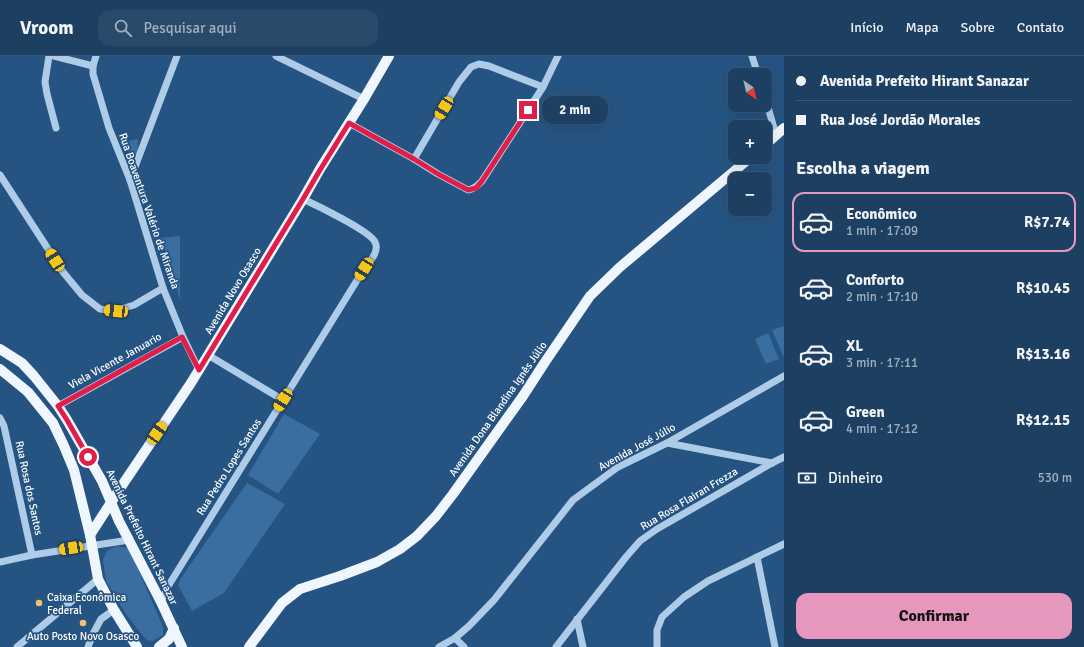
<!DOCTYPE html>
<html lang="pt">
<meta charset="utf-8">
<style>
body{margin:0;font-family:Signika,sans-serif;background:#294a6b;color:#f1f3f6;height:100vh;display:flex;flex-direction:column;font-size:15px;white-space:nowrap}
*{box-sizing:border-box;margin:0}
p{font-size:13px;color:#a0afbe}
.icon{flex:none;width:22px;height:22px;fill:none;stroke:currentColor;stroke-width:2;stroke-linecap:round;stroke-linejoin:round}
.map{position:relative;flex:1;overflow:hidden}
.drawer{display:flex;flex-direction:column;background:#1c3f62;width:300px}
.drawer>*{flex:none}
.hud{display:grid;align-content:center;height:88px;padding:0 12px;background:#1c3f62}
.needle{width:26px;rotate:146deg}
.buttons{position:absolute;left:728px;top:12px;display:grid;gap:8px}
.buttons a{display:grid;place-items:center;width:44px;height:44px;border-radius:8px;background:#1c3f62;box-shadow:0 4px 16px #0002,0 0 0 1px #3a5877;font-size:20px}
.end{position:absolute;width:18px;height:18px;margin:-9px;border:5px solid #e11d48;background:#fff;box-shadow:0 0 0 2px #fff}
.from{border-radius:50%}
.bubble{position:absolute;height:28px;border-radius:12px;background:#1c3f62;box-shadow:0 4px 16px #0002,0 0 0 1px #3a5877;font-size:13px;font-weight:700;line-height:28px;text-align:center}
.car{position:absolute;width:12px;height:24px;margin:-12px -6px;border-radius:5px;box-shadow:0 0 3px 1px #0007;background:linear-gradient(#f5c518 24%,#345 0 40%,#f5c518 0 76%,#345 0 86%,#f5c518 0)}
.hud b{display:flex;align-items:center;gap:14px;height:38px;font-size:15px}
.hud b+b{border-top:1px solid #3a5877}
.hud i{width:10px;height:10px;background:#f1f3f6}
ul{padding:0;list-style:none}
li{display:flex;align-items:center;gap:12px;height:60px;margin:0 8px 6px;padding:0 4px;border:2px solid transparent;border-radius:12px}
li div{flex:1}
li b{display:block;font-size:15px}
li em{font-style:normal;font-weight:700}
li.active{border-color:#e797bd}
li>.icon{width:36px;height:36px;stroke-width:1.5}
h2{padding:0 12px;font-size:18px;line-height:48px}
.pay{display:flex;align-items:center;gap:10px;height:44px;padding:0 12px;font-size:15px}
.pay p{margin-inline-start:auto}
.primary-button{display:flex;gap:8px;margin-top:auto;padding:8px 12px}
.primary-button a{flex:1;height:46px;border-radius:12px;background:#e797bd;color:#111;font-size:16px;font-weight:700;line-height:46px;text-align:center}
header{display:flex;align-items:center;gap:24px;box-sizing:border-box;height:56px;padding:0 20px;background:#1c3f62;border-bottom:1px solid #3a5877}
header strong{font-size:19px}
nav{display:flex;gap:22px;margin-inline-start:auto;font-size:14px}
.search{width:280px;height:36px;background:#294a6b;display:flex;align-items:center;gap:10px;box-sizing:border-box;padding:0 14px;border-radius:12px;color:#a0afbe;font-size:15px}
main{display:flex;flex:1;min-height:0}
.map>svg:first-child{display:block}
.green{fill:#3a6ea0}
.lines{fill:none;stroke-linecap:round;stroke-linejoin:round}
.minor{stroke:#aecce7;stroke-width:7}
.major{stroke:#f0f6fd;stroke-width:10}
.route{stroke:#e11d48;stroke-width:5}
.poi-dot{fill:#f0c373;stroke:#265482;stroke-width:1.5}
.labels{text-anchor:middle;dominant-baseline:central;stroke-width:3.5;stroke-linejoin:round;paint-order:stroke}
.street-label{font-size:11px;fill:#fff;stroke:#265482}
.poi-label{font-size:11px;fill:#fff;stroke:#265482;text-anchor:start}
</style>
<header>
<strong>Vroom</strong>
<div class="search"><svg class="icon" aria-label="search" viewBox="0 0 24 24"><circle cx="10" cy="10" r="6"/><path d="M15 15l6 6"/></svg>Pesquisar aqui</div>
<nav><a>Início</a><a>Mapa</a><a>Sobre</a><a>Contato</a></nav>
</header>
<main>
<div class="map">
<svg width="784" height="591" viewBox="0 0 784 591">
<rect width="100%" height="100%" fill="#265482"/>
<g class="green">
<path d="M138,83l-1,14 -6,5 -6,-16z"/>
<path d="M180,180v64l-19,-62z"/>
<path d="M784,270v29l-1,1 -11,-26z"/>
<path d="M768,277l11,26 -13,5 -11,-25z"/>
<path d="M284,358l36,20 -42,60 -30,-19z"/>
<path d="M247,427l38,21 -61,89 -32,18 -14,-26 3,-7z"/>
<path d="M116,490l13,2 34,79v8l-10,6 -6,-1 -4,-4 -18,-23 -19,-32 -3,-22 4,-8z"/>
</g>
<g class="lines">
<g class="minor">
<path d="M49,0l-4,26 2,12 9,34"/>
<path d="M54,0l39,10"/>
<path d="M96,0l-3,10v8l16,54 21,52 33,108 20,49 16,33"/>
<path d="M276,0l88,43"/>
<path d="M752,0l6,19"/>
<path d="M765,41l11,38"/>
<path d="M349,67l65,36 24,15 30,16c7,-1 10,-5 14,-9l61,-94 15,-31"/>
<path d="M414,103l45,-77 12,-15 8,-3 10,2 54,21"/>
<path d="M0,119l63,97 19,23 18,14 15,2 19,-6 29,-17"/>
<path d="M130,124l47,-124"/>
<path d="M208,299l75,45"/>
<path d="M58,350l125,-69"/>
<path d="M0,362l4,8 28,129"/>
<path d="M667,387l105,20"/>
<path d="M757,501l18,90"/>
<path d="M0,506l32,-7 97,-15"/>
<path d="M161,546l6,-14 197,-319c5,-7 16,-17 11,-27 -5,-11 -59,-37 -72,-43"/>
<path d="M577,563l6,28"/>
<path d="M455,582l9,9"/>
<path d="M17,591l81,-68"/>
<path d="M88,591l5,-13 8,-15 13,-9"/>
<path d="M439,591l16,-9 14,-12 25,-26 79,-100 45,-33 49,-24 117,-67"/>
<path d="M556,591l70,-90 14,-16 17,-12 115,-66 12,-6"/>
<path d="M657,591v-17l5,-13 22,-20 24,-16 76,-37"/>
</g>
<g class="major">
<path d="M765,89l19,-17"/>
<path d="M0,293l22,14 12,13 24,30 9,14 35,61 17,40 42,81 21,45"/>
<path d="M0,313l28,23 25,31 11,23 10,24 16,65 8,44 16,31 23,37"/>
<path d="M90,479l33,-51 68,-101 112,-184 17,-30 44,-70 25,-43"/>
<path d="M159,591l10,-8 5,-11"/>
<path d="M249,591l33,-44 18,-14 40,-13 37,-14 23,-13 17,-13 19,-20 17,-22 70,-98 22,-34 45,-66 30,-29 131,-110"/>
</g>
</g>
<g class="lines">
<path class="route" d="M88,401l-21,-37 -9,-14 124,-69 17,33 104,-171 17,-29 29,-47 65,36 24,15 30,16 8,-2 6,-7 46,-71"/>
</g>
<g class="poi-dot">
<circle cx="39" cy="547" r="4"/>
<circle cx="83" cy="567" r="4"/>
</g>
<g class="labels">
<g class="street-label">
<text transform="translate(149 155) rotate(71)">Rua Boaventura Valério de Miranda</text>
<text transform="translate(233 235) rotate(-59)">Avenida Novo Osasco</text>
<text transform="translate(115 305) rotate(-29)">Viela Vicente Januario</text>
<text transform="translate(498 353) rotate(-55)">Avenida Dona Blandina Ignês Júlio</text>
<text transform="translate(637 391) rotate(-29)">Avenida José Júlio</text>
<text transform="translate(229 411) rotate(-58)">Rua Pedro Lopes Santos</text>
<text transform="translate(29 432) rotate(78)">Rua Rosa dos Santos</text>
<text transform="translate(689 443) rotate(-31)">Rua Rosa Flairan Frezza</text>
<text transform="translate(142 481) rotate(64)">Avenida Prefeito Hirant Sanazar</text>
</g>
<g class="poi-label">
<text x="47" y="541">Caixa Econômica<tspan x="47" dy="13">Federal</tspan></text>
<text x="83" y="580" text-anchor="middle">Auto Posto Novo Osasco</text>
</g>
</g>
</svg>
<div class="buttons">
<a><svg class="needle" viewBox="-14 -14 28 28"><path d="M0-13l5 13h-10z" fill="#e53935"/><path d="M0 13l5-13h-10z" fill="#a0afbe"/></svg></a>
<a>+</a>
<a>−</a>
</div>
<i class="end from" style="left:88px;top:401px"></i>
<i class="end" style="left:528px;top:54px"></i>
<div class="bubble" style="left:542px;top:40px;width:66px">2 min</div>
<i class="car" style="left:444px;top:52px;rotate:211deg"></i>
<i class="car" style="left:55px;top:204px;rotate:327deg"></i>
<i class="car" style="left:364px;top:213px;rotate:212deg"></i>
<i class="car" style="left:116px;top:255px;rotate:276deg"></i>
<i class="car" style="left:283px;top:344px;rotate:212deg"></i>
<i class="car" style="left:157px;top:377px;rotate:34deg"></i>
<i class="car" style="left:71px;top:492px;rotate:261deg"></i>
</div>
<section class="drawer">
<div class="hud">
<b><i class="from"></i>Avenida Prefeito Hirant Sanazar</b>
<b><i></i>Rua José Jordão Morales</b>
</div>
<h2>Escolha a viagem</h2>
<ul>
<li class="active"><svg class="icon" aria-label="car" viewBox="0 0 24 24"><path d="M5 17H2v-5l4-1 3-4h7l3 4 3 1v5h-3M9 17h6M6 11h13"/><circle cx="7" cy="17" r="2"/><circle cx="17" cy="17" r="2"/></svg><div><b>Econômico</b><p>1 min · 17:09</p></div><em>R$7.74</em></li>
<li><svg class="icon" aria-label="car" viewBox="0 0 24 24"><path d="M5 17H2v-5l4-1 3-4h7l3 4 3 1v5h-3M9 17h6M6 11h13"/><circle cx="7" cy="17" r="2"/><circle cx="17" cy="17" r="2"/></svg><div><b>Conforto</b><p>2 min · 17:10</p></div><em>R$10.45</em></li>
<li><svg class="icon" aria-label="car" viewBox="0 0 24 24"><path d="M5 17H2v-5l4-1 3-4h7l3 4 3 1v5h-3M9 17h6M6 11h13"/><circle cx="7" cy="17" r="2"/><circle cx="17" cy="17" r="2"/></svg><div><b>XL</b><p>3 min · 17:11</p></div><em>R$13.16</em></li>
<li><svg class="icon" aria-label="car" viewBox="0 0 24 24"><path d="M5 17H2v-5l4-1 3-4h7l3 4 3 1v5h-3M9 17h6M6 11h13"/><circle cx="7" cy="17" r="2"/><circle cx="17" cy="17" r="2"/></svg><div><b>Green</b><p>4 min · 17:12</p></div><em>R$12.15</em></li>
</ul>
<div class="pay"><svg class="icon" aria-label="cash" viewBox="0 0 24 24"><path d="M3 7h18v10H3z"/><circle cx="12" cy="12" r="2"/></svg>Dinheiro<p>530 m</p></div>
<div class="primary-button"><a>Confirmar</a></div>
</section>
</main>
